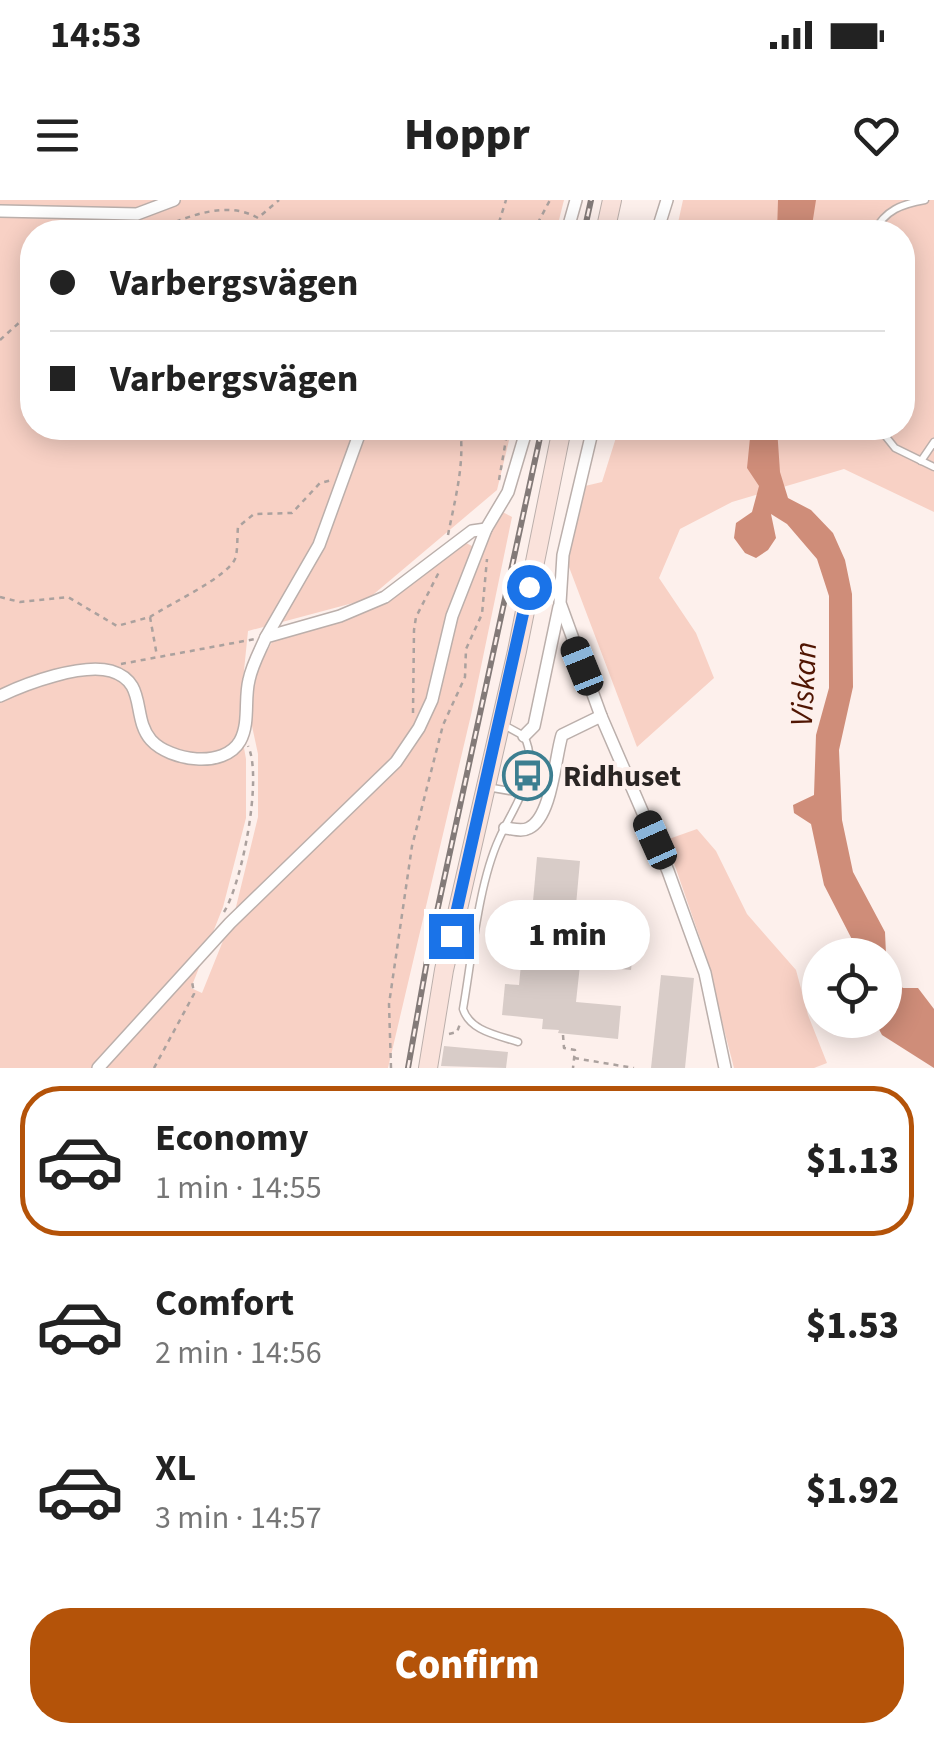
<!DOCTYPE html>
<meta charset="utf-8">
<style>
body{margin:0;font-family:"Source Sans 3",sans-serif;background:#f2f2f2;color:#222;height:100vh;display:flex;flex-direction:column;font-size:38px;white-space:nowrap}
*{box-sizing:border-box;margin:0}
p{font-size:32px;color:#767676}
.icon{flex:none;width:55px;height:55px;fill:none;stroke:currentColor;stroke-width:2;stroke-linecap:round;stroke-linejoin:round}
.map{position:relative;height:868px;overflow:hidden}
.panel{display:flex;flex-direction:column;background:#fff;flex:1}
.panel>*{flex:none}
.top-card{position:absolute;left:20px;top:20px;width:895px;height:220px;border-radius:40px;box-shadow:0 5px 25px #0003;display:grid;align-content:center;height:220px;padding:0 30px;background:#fff}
.fabs{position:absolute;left:802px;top:738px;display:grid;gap:20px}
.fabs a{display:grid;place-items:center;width:100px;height:100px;border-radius:50%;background:#fff;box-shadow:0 5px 25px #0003;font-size:50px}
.end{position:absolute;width:45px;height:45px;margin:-22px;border:12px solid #1a73e8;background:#fff;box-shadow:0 0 0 5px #fff}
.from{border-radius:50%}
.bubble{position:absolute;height:70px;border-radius:35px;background:#fff;box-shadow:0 5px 25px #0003;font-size:32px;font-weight:800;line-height:70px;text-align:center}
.car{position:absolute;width:30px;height:60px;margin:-30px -15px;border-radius:12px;box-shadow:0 0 8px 2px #0007;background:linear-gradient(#222 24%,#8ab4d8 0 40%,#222 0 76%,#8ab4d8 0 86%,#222 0)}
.top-card b{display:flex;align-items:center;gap:35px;height:95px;font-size:38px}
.top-card b+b{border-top:2px solid #e0e0e0}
.top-card i{width:25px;height:25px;background:#222}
ul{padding:18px 0 0;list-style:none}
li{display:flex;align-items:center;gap:30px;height:150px;margin:0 20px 15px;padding:0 10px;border:5px solid transparent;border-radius:40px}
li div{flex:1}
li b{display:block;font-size:38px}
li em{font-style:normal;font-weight:800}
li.active{border-color:#b45309}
li>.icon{width:90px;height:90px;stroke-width:1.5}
.action{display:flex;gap:20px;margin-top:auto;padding:20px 30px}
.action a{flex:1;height:115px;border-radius:40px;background:#b45309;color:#fff;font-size:40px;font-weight:800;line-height:115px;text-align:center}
.status{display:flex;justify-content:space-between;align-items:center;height:70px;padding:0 50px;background:#fff;direction:ltr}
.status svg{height:28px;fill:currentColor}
header{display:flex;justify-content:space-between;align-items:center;height:130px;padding:0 30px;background:#fff;font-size:45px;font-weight:800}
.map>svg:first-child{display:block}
.green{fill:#f8d1c5}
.water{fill:#cf8d79}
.building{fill:#d8ccc8}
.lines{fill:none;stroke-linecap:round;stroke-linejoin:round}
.lane-casing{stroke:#bbafab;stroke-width:9}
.street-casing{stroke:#bbafab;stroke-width:14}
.secondary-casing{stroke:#bbafab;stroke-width:20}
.path{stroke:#aba19e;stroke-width:2.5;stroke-dasharray:5 5;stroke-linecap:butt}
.lane{stroke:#fff;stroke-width:6}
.street{stroke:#fff;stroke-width:11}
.secondary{stroke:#fae2db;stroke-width:18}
.rail-casing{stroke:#837a78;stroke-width:6}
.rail{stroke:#fdf0ec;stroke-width:2.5;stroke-dasharray:8;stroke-linecap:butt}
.route{stroke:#1a73e8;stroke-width:12}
.labels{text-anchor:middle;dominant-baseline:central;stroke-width:8;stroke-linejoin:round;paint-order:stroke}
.poi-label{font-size:30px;font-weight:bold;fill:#2a2523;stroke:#fdf0ec;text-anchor:start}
.water-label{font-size:32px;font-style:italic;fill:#501502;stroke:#fdf0ec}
</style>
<div class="status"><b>14:53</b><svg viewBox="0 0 49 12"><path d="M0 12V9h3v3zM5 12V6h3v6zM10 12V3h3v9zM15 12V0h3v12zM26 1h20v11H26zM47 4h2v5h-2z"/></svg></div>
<header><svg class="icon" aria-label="menu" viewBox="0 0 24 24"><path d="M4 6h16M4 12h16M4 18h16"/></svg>Hoppr<svg class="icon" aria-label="heart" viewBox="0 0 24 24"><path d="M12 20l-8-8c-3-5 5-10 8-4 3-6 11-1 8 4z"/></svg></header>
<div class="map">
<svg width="934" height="868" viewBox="0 0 934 868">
<rect width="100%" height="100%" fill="#fdf0ec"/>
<g class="green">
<path d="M0,0h564l-7,28 -5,4h-520v196h480l-15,62 -129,109 -120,32 -9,89 7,39v59l-23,89 -32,81 11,5 33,-82 23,-94v-63l-9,-42 4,-34 20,-38 69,-19 45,-18 77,-61 18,9 19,-40 11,6 -41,198 -83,353h-388z"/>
<path d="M683,0h251v312l-90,-43 -112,33 -52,27 -21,49 37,55 18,45 -77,69 -71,-188 19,-73 17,-4 17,-54h283v-196h-226z"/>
<path d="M697,629l19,22 31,63 49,56 12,45 19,48 -13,5h-80l-32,-124 -36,-104z"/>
</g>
<g class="water">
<path d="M778,0h38l-5,32h-34z"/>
<path d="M751,228h26l3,44 8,26 23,12 22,23 12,27 7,34 1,93 -14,63 3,70 11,52 32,60 1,22 11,29 6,5h15l16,21v59l-52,-33 -8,-15h11v-65h-25l-36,-70 -13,-61 -17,-11 -1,-8 21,-10 2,-60 13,-47v-92l-12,-37 -30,-35 -16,-10 5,24 -8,12 -12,8 -11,-5 -11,-15 2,-15 16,-11 7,-26 -12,-18z"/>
</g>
<g class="building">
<path d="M537,657l43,4 -7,77 61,5 -3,27 -51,-5 -4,37 45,4 -3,33 -60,-6 1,-3 -17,-1 1,-10 -41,-4 3,-31 14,1 5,-52 6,1z"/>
<path d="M661,775l33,3 -9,90h-34z"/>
<path d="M444,846l64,6 -2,16 -65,-2z"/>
</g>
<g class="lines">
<defs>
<g id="lane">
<path d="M874,32c11,-22 28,-28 51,-32"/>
<path d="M879,228l16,20 39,19"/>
<path d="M921,261l13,-19"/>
<path d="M502,524l22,12c18,36 -11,71 -25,103 -21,46 -27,119 -36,170 7,22 34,26 55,33"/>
<path d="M487,587l34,6"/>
</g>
<g id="street">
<path d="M0,11l137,3 37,-14"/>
<path d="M567,32l9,-32"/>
<path d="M657,32l10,-32"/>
<path d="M593,228l-30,127 -3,48 41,113"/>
<path d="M266,437l53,-92 41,-113"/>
<path d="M0,496c27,-13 82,-33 111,-25 37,11 20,46 40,69 19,21 73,29 89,1 10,-18 4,-42 9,-61 3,-15 11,-29 17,-43l74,-21 45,-19 87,-66 14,-2"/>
<path d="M524,536l10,-10 25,-119"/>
<path d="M505,628c9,1 17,4 24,0 23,-11 26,-71 33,-93l39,-19 67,155 37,102 20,95"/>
<path d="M98,868l132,-145 166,-161 23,-34 13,-28 20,-84 34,-87 22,-37 19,-64"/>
</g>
<g id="secondary">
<path d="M605,32l7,-32"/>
<path d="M428,868l16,-98 73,-319 45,-223"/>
</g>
</defs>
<use href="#lane" class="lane-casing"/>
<use href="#street" class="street-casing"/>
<use href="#secondary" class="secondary-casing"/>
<g class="path">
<path d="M151,21l7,8c31,-13 69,-29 100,-11l21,-18"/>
<path d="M120,32l10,-6"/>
<path d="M496,32l10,-32"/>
<path d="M533,32l17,-32"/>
<path d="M0,140l32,-29"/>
<path d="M499,280l9,-52"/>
<path d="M448,335c7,-36 17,-71 12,-107"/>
<path d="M0,397l20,5 48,-5 49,29 33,-9 7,39"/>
<path d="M150,417c21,-14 76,-39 85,-58 3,-8 2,-22 3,-32l16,-13 38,-1 28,-30 12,-3"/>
<path d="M121,464l134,-25"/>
<path d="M413,513l1,-83 2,-13 23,-45"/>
<path d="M224,712c18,-29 39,-135 24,-166"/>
<path d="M449,834l8,-2 3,-8"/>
<path d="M563,835l1,13 11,2 -2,18"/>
<path d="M574,858l60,10"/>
<path d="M154,868l40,-74 -2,-13"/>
<path d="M391,868l-2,-64 23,-158 31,-121 22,-48 1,-28 16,-35 5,-55"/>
</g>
<use href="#lane" class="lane"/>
<use href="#street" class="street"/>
<use href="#secondary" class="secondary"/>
<defs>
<g id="rail">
<path d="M584,32l7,-32"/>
<path d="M408,868l22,-124 112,-516"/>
</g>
</defs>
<use href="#rail" class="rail-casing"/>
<use href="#rail" class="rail"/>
</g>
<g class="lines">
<path class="route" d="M451,736l78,-349"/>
</g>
<defs>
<symbol id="bus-ring" viewBox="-11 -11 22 22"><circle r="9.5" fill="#fdf0ec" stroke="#3c7e90" stroke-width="1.5"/><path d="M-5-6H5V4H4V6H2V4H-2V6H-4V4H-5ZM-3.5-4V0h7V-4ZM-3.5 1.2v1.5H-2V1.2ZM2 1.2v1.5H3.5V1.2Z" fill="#3c7e90"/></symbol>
</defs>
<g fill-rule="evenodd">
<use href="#bus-ring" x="500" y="548" width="55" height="55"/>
</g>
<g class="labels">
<g class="poi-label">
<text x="563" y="576">Ridhuset</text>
</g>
<g class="water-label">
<text transform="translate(804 484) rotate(-87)">Viskan</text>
</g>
</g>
</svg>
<div class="fabs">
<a><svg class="icon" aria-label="locate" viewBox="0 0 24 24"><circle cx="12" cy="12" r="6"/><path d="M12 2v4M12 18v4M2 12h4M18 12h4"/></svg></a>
</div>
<i class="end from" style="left:529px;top:387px"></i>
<i class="end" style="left:451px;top:736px"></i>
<div class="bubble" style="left:485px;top:700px;width:165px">1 min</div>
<i class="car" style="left:582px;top:466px;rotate:338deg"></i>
<i class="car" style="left:655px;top:640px;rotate:336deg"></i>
<div class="top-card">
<b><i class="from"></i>Varbergsvägen</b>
<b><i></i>Varbergsvägen</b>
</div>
</div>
<section class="panel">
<ul>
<li class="active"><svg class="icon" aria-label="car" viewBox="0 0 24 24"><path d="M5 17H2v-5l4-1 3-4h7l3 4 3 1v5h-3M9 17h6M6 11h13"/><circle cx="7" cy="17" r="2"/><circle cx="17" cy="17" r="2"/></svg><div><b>Economy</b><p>1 min · 14:55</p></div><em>$1.13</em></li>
<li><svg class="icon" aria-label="car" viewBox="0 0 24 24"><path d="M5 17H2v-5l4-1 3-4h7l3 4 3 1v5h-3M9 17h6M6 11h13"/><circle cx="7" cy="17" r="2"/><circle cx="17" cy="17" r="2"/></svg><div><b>Comfort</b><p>2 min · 14:56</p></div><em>$1.53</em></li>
<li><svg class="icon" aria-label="car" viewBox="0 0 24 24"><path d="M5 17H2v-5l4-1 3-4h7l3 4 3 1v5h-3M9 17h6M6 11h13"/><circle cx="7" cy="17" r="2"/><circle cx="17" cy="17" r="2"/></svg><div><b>XL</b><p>3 min · 14:57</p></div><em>$1.92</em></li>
</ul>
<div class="action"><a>Confirm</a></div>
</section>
